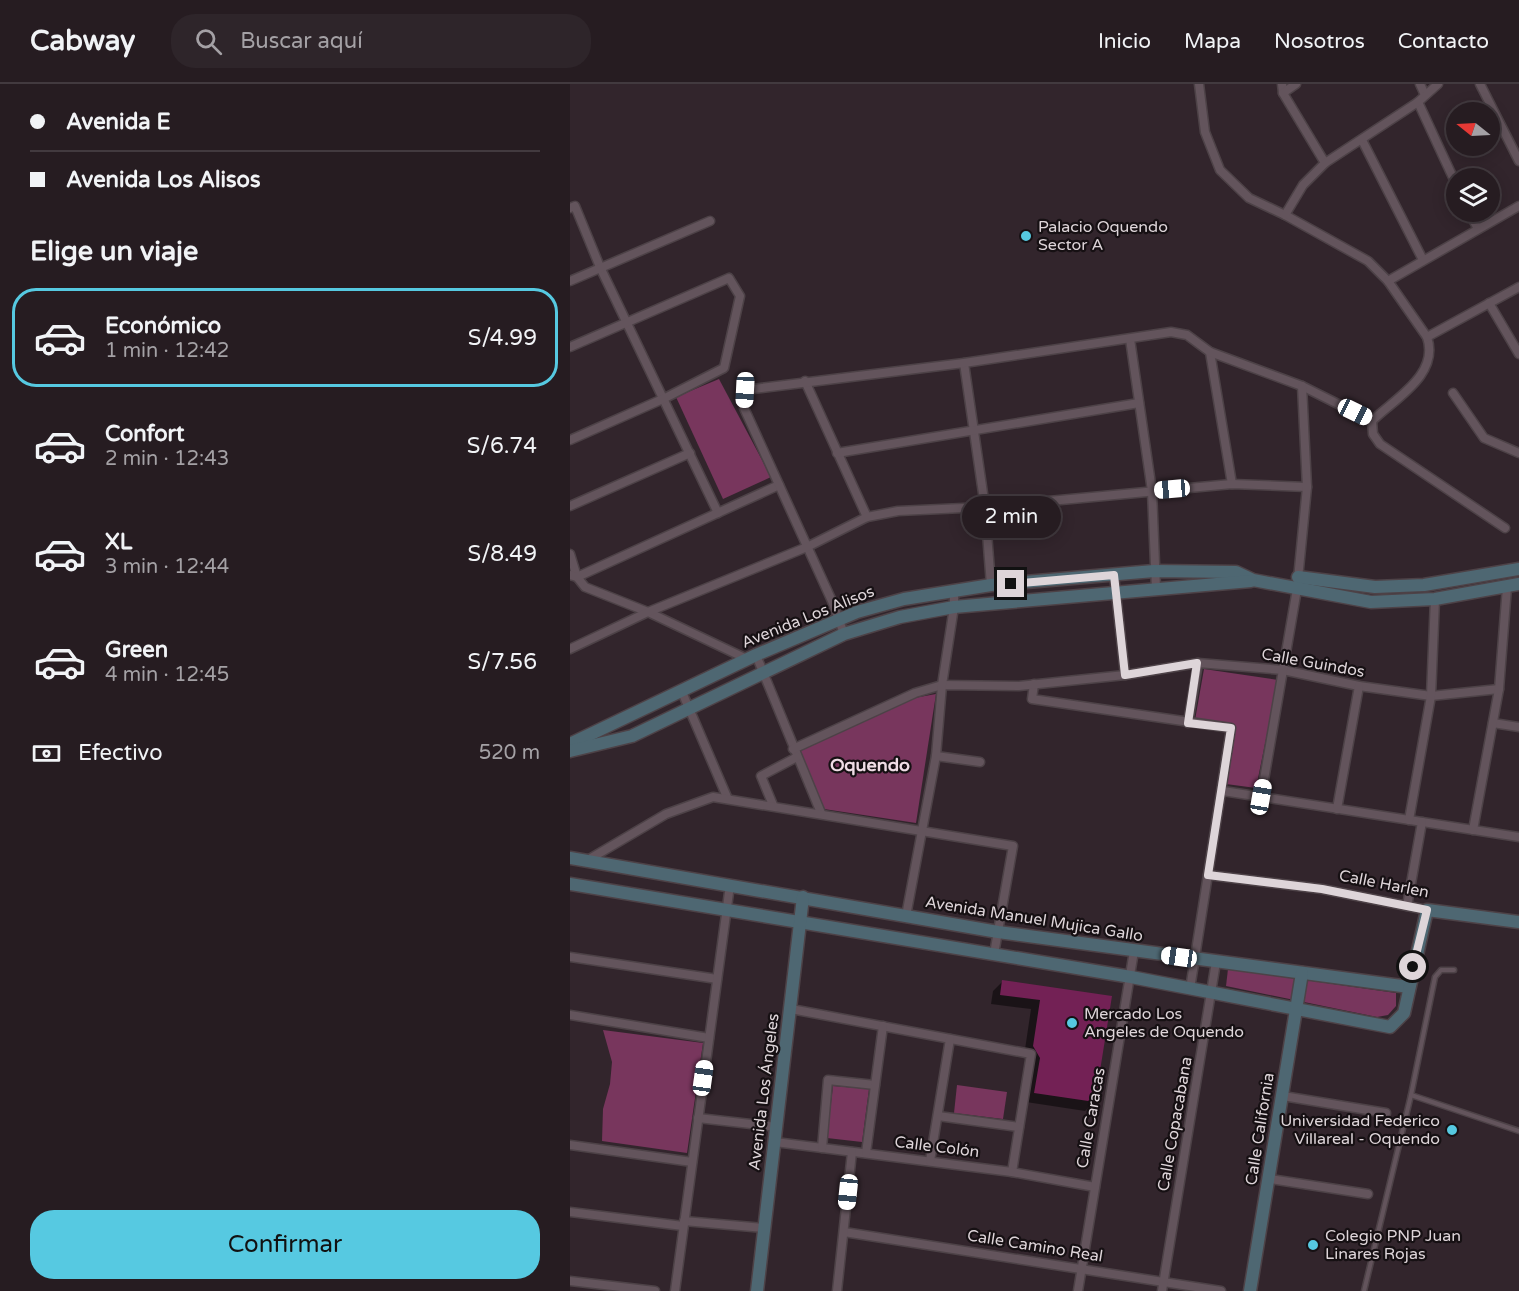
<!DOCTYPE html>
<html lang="es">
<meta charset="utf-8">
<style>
body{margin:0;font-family:"Varela Round",sans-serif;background:#2e252a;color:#f1f3f6;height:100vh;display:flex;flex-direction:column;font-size:22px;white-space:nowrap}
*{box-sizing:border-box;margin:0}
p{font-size:20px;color:#a4a1a5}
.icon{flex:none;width:33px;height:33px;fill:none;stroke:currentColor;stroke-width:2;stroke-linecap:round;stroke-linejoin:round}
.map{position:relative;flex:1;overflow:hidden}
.side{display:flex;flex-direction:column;background:#261c21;width:570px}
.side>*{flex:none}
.hud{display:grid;align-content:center;height:132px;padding:0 30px;background:#261c21}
.needle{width:39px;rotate:288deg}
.buttons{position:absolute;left:876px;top:18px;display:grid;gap:12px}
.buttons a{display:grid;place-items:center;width:54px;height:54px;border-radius:50%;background:#261c21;box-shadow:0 3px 15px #0003,0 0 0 2px #423a3f;font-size:30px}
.end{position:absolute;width:27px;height:27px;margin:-14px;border:8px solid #ded5d9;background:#111;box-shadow:0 0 0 3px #111}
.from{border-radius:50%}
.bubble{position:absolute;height:42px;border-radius:21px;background:#261c21;box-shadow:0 3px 15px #0003,0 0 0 2px #423a3f;font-size:20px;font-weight:600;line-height:42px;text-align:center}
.car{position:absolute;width:18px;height:36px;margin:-18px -9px;border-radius:8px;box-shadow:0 0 4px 2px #0007;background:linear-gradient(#fff 24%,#345 0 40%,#fff 0 76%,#345 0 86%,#fff 0)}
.hud b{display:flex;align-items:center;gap:21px;height:57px;font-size:22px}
.hud b+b{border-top:2px solid #423a3f}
.hud i{width:15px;height:15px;background:#f1f3f6}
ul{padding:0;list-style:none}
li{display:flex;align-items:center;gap:18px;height:99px;margin:0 12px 9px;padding:0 18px;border:3px solid transparent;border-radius:24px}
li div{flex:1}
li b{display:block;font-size:22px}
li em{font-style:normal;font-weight:600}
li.current{border-color:#56c9e1}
li>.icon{width:54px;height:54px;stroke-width:1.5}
h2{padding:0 30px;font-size:27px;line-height:72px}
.pay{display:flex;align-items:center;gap:15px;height:66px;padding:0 30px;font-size:22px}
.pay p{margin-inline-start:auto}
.primary-button{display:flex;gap:12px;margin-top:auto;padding:12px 30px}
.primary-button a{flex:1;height:69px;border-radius:24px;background:#56c9e1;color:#111;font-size:24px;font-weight:600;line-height:69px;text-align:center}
header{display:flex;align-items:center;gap:36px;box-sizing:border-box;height:84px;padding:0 30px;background:#261c21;border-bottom:2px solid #423a3f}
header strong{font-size:28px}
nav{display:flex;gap:33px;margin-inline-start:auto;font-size:21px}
.search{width:420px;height:54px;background:#2e252a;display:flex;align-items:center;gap:15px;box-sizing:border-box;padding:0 21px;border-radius:24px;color:#a4a1a5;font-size:22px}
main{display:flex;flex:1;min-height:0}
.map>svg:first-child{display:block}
.green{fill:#78365d}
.shadow{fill:#0007}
.building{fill:#732155}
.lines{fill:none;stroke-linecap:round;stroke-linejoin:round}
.lane-casing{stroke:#4d4247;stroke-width:7}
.street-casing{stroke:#4d4247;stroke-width:11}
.secondary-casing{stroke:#4d4247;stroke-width:15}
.lane{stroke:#63545c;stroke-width:4}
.street{stroke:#63545c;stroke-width:8}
.secondary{stroke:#4e6772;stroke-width:12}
.route{stroke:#ded5d9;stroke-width:8}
.poi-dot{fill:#56c9e1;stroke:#161013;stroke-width:2}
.labels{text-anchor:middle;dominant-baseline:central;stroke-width:4.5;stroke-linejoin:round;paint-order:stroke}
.poi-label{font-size:16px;fill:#ded5d9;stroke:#161013;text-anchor:start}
.street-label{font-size:16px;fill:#ded5d9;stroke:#161013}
.neighbourhood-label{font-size:18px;font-weight:bold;fill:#f0dde6;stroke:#161013}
</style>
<header>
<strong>Cabway</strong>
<div class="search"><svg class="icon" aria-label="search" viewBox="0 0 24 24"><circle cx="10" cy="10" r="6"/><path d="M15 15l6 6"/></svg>Buscar aquí</div>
<nav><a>Inicio</a><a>Mapa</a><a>Nosotros</a><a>Contacto</a></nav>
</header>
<main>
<section class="side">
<div class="hud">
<b><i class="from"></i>Avenida E</b>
<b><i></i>Avenida Los Alisos</b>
</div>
<h2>Elige un viaje</h2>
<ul>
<li class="current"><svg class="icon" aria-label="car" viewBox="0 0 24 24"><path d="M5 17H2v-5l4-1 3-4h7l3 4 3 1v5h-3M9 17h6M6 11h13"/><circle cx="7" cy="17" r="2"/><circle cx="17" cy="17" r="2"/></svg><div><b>Económico</b><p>1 min · 12:42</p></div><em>S/4.99</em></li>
<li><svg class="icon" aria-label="car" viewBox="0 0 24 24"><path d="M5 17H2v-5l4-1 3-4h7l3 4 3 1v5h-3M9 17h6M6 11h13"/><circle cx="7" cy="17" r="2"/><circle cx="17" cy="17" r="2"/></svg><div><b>Confort</b><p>2 min · 12:43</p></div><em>S/6.74</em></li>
<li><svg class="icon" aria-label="car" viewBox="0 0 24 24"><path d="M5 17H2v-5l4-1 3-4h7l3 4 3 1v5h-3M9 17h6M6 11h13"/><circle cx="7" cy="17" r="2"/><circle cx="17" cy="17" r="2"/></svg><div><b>XL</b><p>3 min · 12:44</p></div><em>S/8.49</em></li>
<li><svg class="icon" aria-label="car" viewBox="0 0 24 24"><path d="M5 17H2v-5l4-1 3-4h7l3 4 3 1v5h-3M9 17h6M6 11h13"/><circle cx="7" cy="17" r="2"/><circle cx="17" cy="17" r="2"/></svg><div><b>Green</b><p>4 min · 12:45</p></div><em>S/7.56</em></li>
</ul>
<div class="pay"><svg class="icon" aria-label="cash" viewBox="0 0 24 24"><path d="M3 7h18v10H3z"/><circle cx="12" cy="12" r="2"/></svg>Efectivo<p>520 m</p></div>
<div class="primary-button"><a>Confirmar</a></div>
</section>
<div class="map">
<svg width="949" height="1207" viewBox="0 0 949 1207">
<rect width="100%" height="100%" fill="#32252c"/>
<g class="green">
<path d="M149,295l52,98 -48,22 -47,-102z"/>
<path d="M634,585l74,11 -22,108 -30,-4 8,-59 -39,-5z"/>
<path d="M366,610l-20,129 -92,-14 -26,-57 116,-54z"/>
<path d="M658,885l168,24v13l-8,9 -11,2 -151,-31z"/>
<path d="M33,946l100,13 -16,110 -85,-12 1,-32 7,-25 2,-22z"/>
<path d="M387,1001l50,7 -4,27 -49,-6z"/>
<path d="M263,1002l36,3 -7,53 -35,-4z"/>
</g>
<path class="shadow" d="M433,897l107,17 -16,104 -9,9 -59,-9 5,-34 -7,-12 7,-47 -40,-5 2,-13z"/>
<path class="building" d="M432,896l110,16 -17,106 -61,-9 6,-35 -7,-12 7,-46 -40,-5z"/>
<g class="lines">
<defs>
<g id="lane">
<path d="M841,1011l108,36"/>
<path d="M794,1207l47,-196 24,-118 6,-7h13"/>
</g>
<g id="street">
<path d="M629,0l6,48 15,38 29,28 36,17 83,46 20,20 39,56c13,38 -33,62 -55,84"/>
<path d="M712,0l1,9 42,70"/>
<path d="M850,0l5,11"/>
<path d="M910,0l39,77"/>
<path d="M713,9l13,-9"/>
<path d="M848,18l38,82"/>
<path d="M792,56l61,120"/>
<path d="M0,124l5,-2 25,61 118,246"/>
<path d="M899,128l9,17"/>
<path d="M715,131l18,-30 22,-22 93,-61 20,-18"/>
<path d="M0,197l140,-60"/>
<path d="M818,197l131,-75"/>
<path d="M919,219l30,51"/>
<path d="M857,253l92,-50"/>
<path d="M560,255l22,152 4,97"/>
<path d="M0,263l159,-69 11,18 -16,72 -59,30 -95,42"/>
<path d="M640,268l22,132"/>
<path d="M394,279l21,144 6,78"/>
<path d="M235,297l62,136"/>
<path d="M883,309l31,45 35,15"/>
<path d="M267,369l302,-50"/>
<path d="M0,422l120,-53"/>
<path d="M0,470l7,23 8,10 63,25 99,47"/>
<path d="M0,491l7,2 202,-92"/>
<path d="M544,491l11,100"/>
<path d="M274,550l-12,-33 -88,-193 1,-18 219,-27 207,-31 16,3 23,17 92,34 70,35 1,13 7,10 125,84"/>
<path d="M0,565l78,-37 159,-65 60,-30 31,-6 87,-4 247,-23 75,3"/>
<path d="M186,571l65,158"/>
<path d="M464,600l-2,15 199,29 -41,261"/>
<path d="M112,608l45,105"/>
<path d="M618,639l10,-60"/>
<path d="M923,639l26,4"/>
<path d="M223,665l122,-56 27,-8 77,1 106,-11 73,-12 85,7 76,16 72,10 68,-7"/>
<path d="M366,672l44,6"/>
<path d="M653,707l296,46"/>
<path d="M691,713l36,-208 10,-102 -5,-101"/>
<path d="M203,721l-12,-29 36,-19"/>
<path d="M767,725l22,-123"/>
<path d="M839,736l22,-124 4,-97"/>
<path d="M903,746l26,-141 8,-102"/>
<path d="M16,777l80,-47 47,-17 300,49 -19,108"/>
<path d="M638,791l114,14 105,21"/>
<path d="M837,822l15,-84"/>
<path d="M336,832l30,-160 6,-71 12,-78v-17"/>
<path d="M0,873l147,22"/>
<path d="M221,925l240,45 -19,118"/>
<path d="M0,931l139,23"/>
<path d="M713,1012l103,17"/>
<path d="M368,1032l81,11"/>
<path d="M128,1034l79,9"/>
<path d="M205,1058l237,30 83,15"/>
<path d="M0,1061l122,17"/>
<path d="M252,1064l6,-68 47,5"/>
<path d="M296,1069l17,-127"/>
<path d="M360,1077l20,-122"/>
<path d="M700,1095l98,15"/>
<path d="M0,1128l113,14"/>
<path d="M114,1137l80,7"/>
<path d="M274,1148l377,59"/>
<path d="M0,1197l85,10"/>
<path d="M105,1207l55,-406"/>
<path d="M267,1207l15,-139"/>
<path d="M508,1207l56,-340"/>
<path d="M592,1207l54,-329"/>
</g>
<g id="secondary">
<path d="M728,493l77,10 49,-2 95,-16"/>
<path d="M0,660l186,-89 101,-43 47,-13 87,-14 163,-14 82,1 17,8 118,22 64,-3 84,-15"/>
<path d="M0,667l62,-15 212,-102 56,-17 54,-10 297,-26"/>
<path d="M0,774l428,74 411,55"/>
<path d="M0,800l561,93 259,50 14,-14 23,-103 92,12"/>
<path d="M187,1207l46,-394"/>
<path d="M680,1207l52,-318"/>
</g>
</defs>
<use href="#lane" class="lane-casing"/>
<use href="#street" class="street-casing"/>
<use href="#secondary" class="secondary-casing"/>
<use href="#lane" class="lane"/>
<use href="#street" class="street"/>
<use href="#secondary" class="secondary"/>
</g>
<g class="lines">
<path class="route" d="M441,500l103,-9 11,100 72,-12 -9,60 43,5 -23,147 114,14 105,21 -14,57"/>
</g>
<g class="poi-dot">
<circle cx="456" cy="152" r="6"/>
<circle cx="502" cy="939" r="6"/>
<circle cx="882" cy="1046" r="6"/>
<circle cx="743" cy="1161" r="6"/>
</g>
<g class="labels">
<g class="poi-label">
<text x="468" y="143">Palacio Oquendo<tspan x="468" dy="18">Sector A</tspan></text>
<text x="514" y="930">Mercado Los<tspan x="514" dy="18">Angeles de Oquendo</tspan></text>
<text x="870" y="1037" text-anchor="end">Universidad Federico<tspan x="870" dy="18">Villareal - Oquendo</tspan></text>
<text x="755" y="1152">Colegio PNP Juan<tspan x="755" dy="18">Linares Rojas</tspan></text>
</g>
<g class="street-label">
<text transform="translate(238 533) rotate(-22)">Avenida Los Alisos</text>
<text transform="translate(743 579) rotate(10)">Calle Guindos</text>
<text transform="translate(814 800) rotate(11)">Calle Harlen</text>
<text transform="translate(464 835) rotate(9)">Avenida Manuel Mujica Gallo</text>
<text transform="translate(194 1008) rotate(-83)">Avenida Los Ángeles</text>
<text transform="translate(521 1034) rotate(-80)">Calle Caracas</text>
<text transform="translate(605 1040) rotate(-80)">Calle Copacabana</text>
<text transform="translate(690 1045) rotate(-81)">Calle California</text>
<text transform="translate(367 1063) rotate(7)">Calle Colón</text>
<text transform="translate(465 1162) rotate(9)">Calle Camino Real</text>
</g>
<g class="neighbourhood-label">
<text x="300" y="681">Oquendo</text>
</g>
</g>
</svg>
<div class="buttons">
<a><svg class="needle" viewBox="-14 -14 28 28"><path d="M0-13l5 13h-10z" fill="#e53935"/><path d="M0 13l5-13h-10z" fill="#a4a1a5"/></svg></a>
<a><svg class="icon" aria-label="layers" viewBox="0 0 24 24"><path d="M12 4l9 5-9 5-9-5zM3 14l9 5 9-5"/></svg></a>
</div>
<i class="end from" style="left:843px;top:883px"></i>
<i class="end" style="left:441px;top:500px"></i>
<div class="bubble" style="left:392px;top:412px;width:99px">2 min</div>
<i class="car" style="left:175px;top:306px;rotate:183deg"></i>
<i class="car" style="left:785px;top:328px;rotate:116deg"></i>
<i class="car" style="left:602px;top:405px;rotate:265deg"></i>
<i class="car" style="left:691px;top:713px;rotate:10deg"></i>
<i class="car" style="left:609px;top:873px;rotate:278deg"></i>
<i class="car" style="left:133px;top:994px;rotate:8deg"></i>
<i class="car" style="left:278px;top:1108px;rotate:186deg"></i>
</div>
</main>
